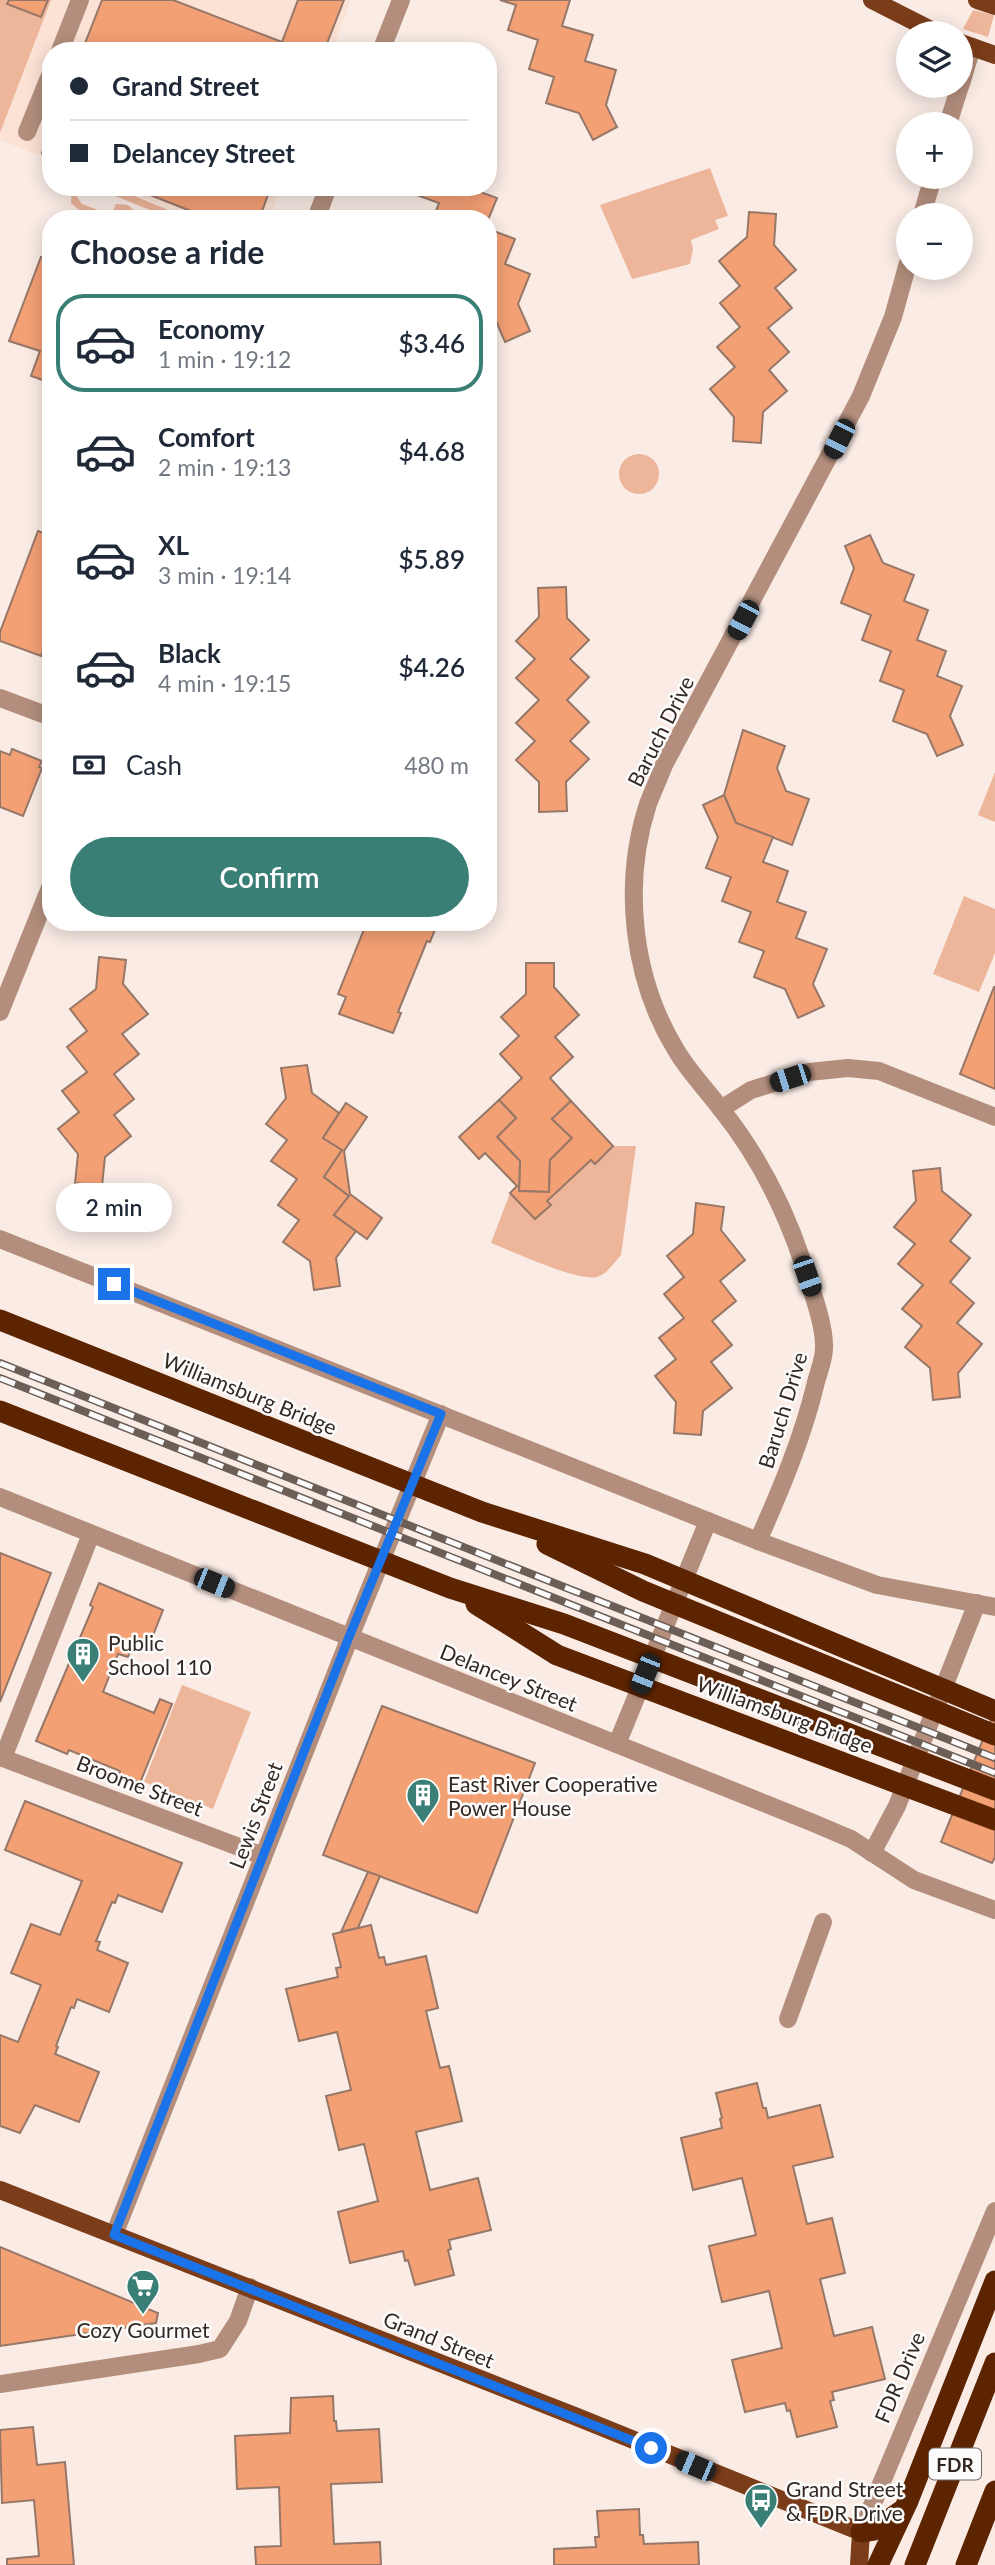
<!DOCTYPE html>
<meta charset="utf-8">
<style>
body{margin:0;font-family:Lato,sans-serif;background:#f2f2f3;color:#1f2937;height:100vh;display:flex;flex-direction:column;font-size:26px;white-space:nowrap}
*{box-sizing:border-box;margin:0}
p{font-size:23px;color:#747a83}
.icon{flex:none;width:38px;height:38px;fill:none;stroke:currentColor;stroke-width:2;stroke-linecap:round;stroke-linejoin:round}
.map{position:relative;flex:1;overflow:hidden}
.details{position:absolute;left:42px;top:210px;width:455px;height:721px;display:flex;flex-direction:column;background:#fff;border-radius:28px;box-shadow:0 4px 18px #0003}
.details>*{flex:none}
.guide{position:absolute;left:42px;top:42px;width:455px;height:154px;border-radius:28px;box-shadow:0 4px 18px #0003;display:grid;align-content:center;height:154px;padding:0 28px;background:#fff}
.fabs{position:absolute;left:896px;top:21px;display:grid;gap:14px}
.fabs a{display:grid;place-items:center;width:77px;height:77px;border-radius:50%;background:#fff;box-shadow:0 4px 18px #0003;font-size:35px}
.end{position:absolute;width:32px;height:32px;margin:-16px;border:9px solid #1a73e8;background:#fff;box-shadow:0 0 0 4px #fff}
.from{border-radius:50%}
.bubble{position:absolute;height:49px;border-radius:24px;background:#fff;box-shadow:0 4px 18px #0003;font-size:23px;font-weight:600;line-height:49px;text-align:center}
.car{position:absolute;width:21px;height:42px;margin:-21px -10px;border-radius:9px;box-shadow:0 0 5px 2px #0007;background:linear-gradient(#222 24%,#8ab4d8 0 40%,#222 0 76%,#8ab4d8 0 86%,#222 0)}
.guide b{display:flex;align-items:center;gap:24px;height:66px;font-size:26px}
.guide b+b{border-top:2px solid #e0e1e3}
.guide i{width:18px;height:18px;background:#1f2937}
ul{padding:0;list-style:none}
li{display:flex;align-items:center;gap:21px;height:98px;margin:0 14px 10px;padding:0 14px;border:4px solid transparent;border-radius:28px}
li div{flex:1}
li b{display:block;font-size:26px}
li em{font-style:normal;font-weight:600}
li.selected{border-color:#3a7f75}
li>.icon{width:63px;height:63px;stroke-width:1.5}
h2{padding:0 28px;font-size:32px;line-height:84px}
.pay{display:flex;align-items:center;gap:18px;height:77px;padding:0 28px;font-size:26px}
.pay p{margin-inline-start:auto}
.action{display:flex;gap:14px;margin-top:auto;padding:14px 28px}
.action a{flex:1;height:80px;border-radius:42px;background:#3a7f75;color:#fff;font-size:28px;font-weight:600;line-height:80px;text-align:center}
.map>svg:first-child{display:block}
.built{fill:#fbe2d5}
.green{fill:#edb59a}
.building{fill:#f4a075;stroke:#967768;stroke-width:2}
.lines{fill:none;stroke-linecap:round;stroke-linejoin:round}
.minor{stroke:#b38e7c;stroke-width:18}
.major{stroke:#7a3c19;stroke-width:18}
.highway{stroke:#5c2400;stroke-width:21}
.rail-casing{stroke:#6c5f58;stroke-width:8}
.rail{stroke:#fcfcfc;stroke-width:5;stroke-dasharray:16;stroke-linecap:butt}
.highway-bridge{stroke:#5c2400;stroke-width:21}
.route{stroke:#1a73e8;stroke-width:9}
.labels{text-anchor:middle;dominant-baseline:central;stroke-width:5;stroke-linejoin:round;paint-order:stroke}
.shield{fill:#fcfcfc;stroke:#716863;stroke-width:2}
.shield-label{font-size:19px;font-weight:bold;fill:#352822}
.street-label{font-size:21px;fill:#352822;stroke:#fcfcfc}
.poi-label{font-size:21px;fill:#352822;stroke:#fcfcfc;text-anchor:start}
</style>
<div class="map">
<svg width="995" height="2565" viewBox="0 0 995 2565">
<rect width="100%" height="100%" fill="#faece5"/>
<g class="built">
<path d="M51,0h300l-19,51h-281v109l-51,-20v-7z"/>
<path d="M117,187h164l-12,32h-74z"/>
</g>
<g class="green">
<path d="M0,0h51l-51,133z"/>
<path d="M973,10l21,5 -6,22 -25,-8z"/>
<path d="M710,168l18,48 -13,4 4,9 -28,11 2,9 -3,15 -58,15 -32,-74z"/>
<path d="M72,187h8l-3,10 5,7 29,11 5,-11 12,1 10,9 -2,5c-23,0 -47,2 -65,-16z"/>
<path d="M93,187h19l79,32h-19z"/>
<circle cx="639" cy="474" r="20"/>
<path d="M995,772v50l-17,-7z"/>
<path d="M964,896l31,13v44l-16,39 -46,-18z"/>
<path d="M613,1146h23l-15,109c-7,8 -14,19 -24,22 -22,4 -83,-25 -106,-34l19,-50 26,26 14,-14 -3,-4 44,-41 4,4z"/>
<path d="M182,1685l69,27 -38,97 -69,-27z"/>
</g>
<g class="building">
<path d="M9,0h39l-7,17 -34,-13z"/>
<path d="M102,0h71l109,42 16,-42h46l-20,51h-242z"/>
<path d="M500,0h70l-8,26 31,9 -8,26 31,9 -10,35 11,22 -24,13 -14,-27 -33,-10 8,-26 -25,-8 9,-29 -30,-10 8,-25z"/>
<path d="M51,132v25l-9,-4z"/>
<path d="M130,187h141l-12,32h-48z"/>
<path d="M417,187h56l-1,2 25,9 -9,22 -55,-1 6,-16 -25,-9z"/>
<path d="M749,212l27,2 -2,31 22,25 -21,18 17,20 -24,20 21,24 -20,18 18,21 -24,21 -2,31 -28,-2 1,-24 -24,-28 25,-22 -18,-20 23,-20 -20,-24 20,-17 -21,-25 28,-24z"/>
<path d="M488,229l27,10 -10,25 25,10 -12,30 12,27 -25,11 -12,-28 -5,-2z"/>
<path d="M41,257l10,3v123l-20,-7 9,-25 -31,-10z"/>
<path d="M38,531l13,5v95l-10,25 -41,-15v-9z"/>
<path d="M870,535l13,28 31,12 -10,26 24,9 -11,30 29,11 -9,25 25,10 -12,30 13,29 -26,11 -10,-22 -34,-13 11,-31 -24,-9 11,-30 -29,-11 9,-25 -30,-12 13,-35 -9,-22z"/>
<path d="M566,587l1,31 22,22 -19,19 19,18 -22,23 22,22 -19,19 19,18 -23,23 1,29 -28,1v-30l-23,-22 19,-19 -19,-18 23,-23 -23,-22 19,-19 -19,-18 23,-24 -1,-29z"/>
<path d="M743,730l42,16 -8,22 9,23 23,8 -17,46 -56,-22 -12,-28z"/>
<path d="M12,749l30,12 -3,6 3,1 -19,48 -23,-9v-56l10,4z"/>
<path d="M724,795l12,28 37,14 -10,25 25,9 -11,31 29,10 -10,26 31,11 -14,35 11,22 -26,12 -13,-29 -31,-12 10,-26 -25,-9 12,-30 -29,-11 9,-24 -25,-9 12,-31 -15,-32z"/>
<path d="M367,922h71l-8,20 -3,-1 -29,71 3,1 -8,20 -54,-19 7,-17 -8,-3z"/>
<path d="M99,957l27,3 -3,24 25,30 -26,20 17,20 -25,20 20,25 -20,16 17,21 -26,21 -3,29 -27,-3 3,-29 -20,-25 21,-17 -17,-21 25,-19 -20,-25 20,-16 -17,-22 26,-20z"/>
<path d="M526,963h28v24l25,28 -24,22 18,20 -23,21 21,23 -19,18 20,19 -22,22 -1,32 -30,-1 1,-30 -23,-24 19,-19 -17,-18 23,-22 -22,-24 19,-18 -18,-19 25,-23z"/>
<path d="M994,987l1,1v101l-35,-15z"/>
<path d="M307,1065l5,28 27,20 -16,25 19,12 -18,27 25,19 -15,19 22,16 -20,27 4,28 -26,4 -4,-29 -27,-19 16,-22 -21,-15 19,-26 -26,-18 16,-21 -21,-16 20,-26 -5,-30z"/>
<path d="M499,1100l17,18 -19,19 23,24 -1,30 30,1 1,-32 22,-22 -20,-19 19,-18 42,45 -18,18 -4,-4 -44,41 4,4 -16,14 -25,-26 7,-7 -32,-33 -6,6 -20,-22z"/>
<path d="M346,1103l21,14 -23,34 6,43 32,24 -15,21 -33,-24 15,-19 -25,-19 18,-27 -19,-12z"/>
<path d="M940,1168l2,23 29,24 -21,26 20,17 -20,24 24,21 -17,20 25,21 -24,29 2,24 -27,3 -3,-32 -25,-21 17,-21 -20,-17 21,-24 -25,-21 17,-20 -21,-17 22,-26 -3,-30z"/>
<path d="M696,1203l28,4 -3,23 24,30 -25,21 16,20 -24,20 20,24 -21,17 21,26 -29,23 -2,24 -27,-2 2,-31 -21,-26 21,-17 -17,-21 25,-20 -20,-24 20,-17 -17,-21 26,-22z"/>
<path d="M0,1553l51,20 -51,129z"/>
<path d="M99,1583l64,27 -13,33 -14,-6 -8,20 -10,-3 -15,38 51,21 6,-14 12,5 -32,79 -21,-8 1,-4 -51,-21 -2,4 -31,-13 57,-134 -3,-2z"/>
<path d="M382,1706l153,57 -58,150 -154,-58z"/>
<path d="M995,1710v147l-3,6 -51,-21z"/>
<path d="M25,1801l157,62 -20,49 -44,-17 -3,8 -3,-1 -16,39 4,1 -3,8 31,13 -19,49 -32,-13 -3,9 -3,-1 -15,39 2,1 -3,7 44,18 -20,50 -44,-17 -15,28 -20,-7v-91l18,7 23,-57 -30,-12 20,-49 29,11 22,-54 -77,-31z"/>
<path d="M368,1872l12,4 -22,52 -17,4z"/>
<path d="M371,1925l8,33 5,-1 2,8 40,-9 12,52 -12,3 14,57 9,-2 13,55 -46,11 14,58 48,-12 13,52 -42,10 2,9 -3,1 6,25 -39,10 -7,-25 -3,1 -2,-10 -53,12 -12,-51 40,-11 -14,-57 -25,6 -13,-54 25,-6 -14,-58 -38,9 -13,-52 52,-12 -2,-9 5,-1 -8,-33z"/>
<path d="M757,2083l6,25h3l2,10 52,-13 13,52 -40,9 14,58 25,-6 13,55 -25,6 14,57 38,-9 13,52 -53,13 2,8 -4,1 7,26 -40,10 -7,-27 -3,1 -2,-8 -40,9 -13,-52 50,-12 -13,-57 -47,11 -3,-12 -10,-44 47,-11 -14,-57 -49,12 -12,-52 41,-10 -2,-9 2,-1 -6,-25z"/>
<path d="M0,2247l158,66 -2,10 -156,23z"/>
<path d="M333,2396l1,25h2l1,10 42,-2 3,53 -51,2 3,60 46,-2 1,23h-125l-1,-18 26,-1 -2,-59 -42,2 -2,-53 55,-3 1,-35z"/>
<path d="M33,2427l4,38 28,-3 9,103h-67v-6l32,-3 -5,-56 -32,3 -2,-73z"/>
<path d="M639,2509l1,26h3l1,9 54,-2 1,23h-145v-16l42,-2 -1,-10h4l-2,-26z"/>
</g>
<g class="lines">
<g class="minor">
<path d="M60,51l20,-51"/>
<path d="M381,51l20,-51"/>
<path d="M961,84l11,-37"/>
<path d="M948,124l12,-38"/>
<path d="M27,132l24,-59"/>
<path d="M922,215l11,-38"/>
<path d="M316,219l12,-32"/>
<path d="M0,698l51,19"/>
<path d="M0,1012l51,-127"/>
<path d="M721,1109l30,-19 58,-18 39,-4 31,3 116,46"/>
<path d="M0,1239l758,302 119,44 118,22"/>
<path d="M0,1497l811,325 40,17 63,41 81,30"/>
<path d="M758,1541c23,-52 45,-104 58,-159 3,-11 9,-25 8,-37 0,-23 -14,-59 -21,-82 -18,-54 -46,-109 -82,-154 -15,-20 -32,-37 -45,-59 -44,-72 -54,-166 -28,-246 5,-13 11,-26 16,-39l197,-369 32,-79 15,-54"/>
<path d="M617,1744l91,-223"/>
<path d="M0,1757l263,99"/>
<path d="M3,1758l88,-224"/>
<path d="M872,1853l25,-47 80,-203"/>
<path d="M788,2019l35,-97"/>
<path d="M114,2235l236,-598 91,-223"/>
<path d="M0,2384l199,-30 21,-5 18,-28 12,-34"/>
<path d="M861,2532l134,-321"/>
</g>
<g class="major">
<path d="M872,0l65,33"/>
<path d="M977,0l18,6"/>
<path d="M961,43l34,12"/>
<path d="M0,2190l577,227 284,115 -2,33"/>
</g>
<g class="highway">
<path d="M861,2532l13,-2 27,-19"/>
<path d="M878,2565l30,-64 87,-220"/>
<path d="M915,2565l80,-202"/>
<path d="M966,2565l29,-74"/>
</g>
<defs>
<g id="rail">
<path d="M0,1363l995,395"/>
<path d="M0,1378l995,395"/>
</g>
</defs>
<use href="#rail" class="rail-casing"/>
<use href="#rail" class="rail"/>
<g class="highway-bridge">
<path d="M0,1320l482,192 163,52 350,147"/>
<path d="M0,1411l450,177 114,36 431,166"/>
<path d="M547,1544l96,47 352,144"/>
<path d="M476,1604l81,51 438,165"/>
</g>
</g>
<g class="lines">
<path class="route" d="M114,1284l327,130 -92,223 -235,598 537,213"/>
</g>
<defs>
<symbol id="building-pin" viewBox="-11 -11 22 30"><path d="M0 17L-7.5 6A9.5 9.5 0 1 1 7.5 6Z" fill="#3a7f75" stroke="#fcfcfc"/><path d="M-4-6H4V6H1V3H-1V6H-4ZM-2.5-4.3h1.7v1.8h-1.7ZM.8-4.3h1.7v1.8H.8ZM-2.5-1h1.7V.8h-1.7ZM.8-1h1.7V.8H.8Z" fill="#fff"/></symbol>
<symbol id="supermarket-pin" viewBox="-11 -11 22 30"><path d="M0 17L-7.5 6A9.5 9.5 0 1 1 7.5 6Z" fill="#3a7f75" stroke="#fcfcfc"/><path d="M-6-5.5h2.5l.6 2H6L4.5 2H-2.5L-4.4-4H-6ZM-1.5 3.2a1.3 1.3 0 1 0 .1 0ZM3 3.2a1.3 1.3 0 1 0 .1 0Z" fill="#fff"/></symbol>
<symbol id="bus-pin" viewBox="-11 -11 22 30"><path d="M0 17L-7.5 6A9.5 9.5 0 1 1 7.5 6Z" fill="#3a7f75" stroke="#fcfcfc"/><path d="M-5-6H5V4H4V6H2V4H-2V6H-4V4H-5ZM-3.5-4V0h7V-4ZM-3.5 1.2v1.5H-2V1.2ZM2 1.2v1.5H3.5V1.2Z" fill="#fff"/></symbol>
</defs>
<g fill-rule="evenodd">
<use href="#building-pin" x="64" y="1635" width="38" height="52"/>
<use href="#building-pin" x="404" y="1776" width="38" height="52"/>
<use href="#supermarket-pin" x="124" y="2267" width="38" height="52"/>
<use href="#bus-pin" x="742" y="2481" width="38" height="52"/>
</g>
<g class="labels">
<rect class="shield" x="929" y="2448.5" width="52" height="31" rx="5"/>
<g class="shield-label">
<text x="955" y="2464">FDR</text>
</g>
<g class="street-label">
<text transform="translate(660 731) rotate(-63)">Baruch Drive</text>
<text transform="translate(250 1393) rotate(22)">Williamsburg Bridge</text>
<text transform="translate(782 1410) rotate(-73)">Baruch Drive</text>
<text transform="translate(509 1677) rotate(22)">Delancey Street</text>
<text transform="translate(785 1714) rotate(20)">Williamsburg Bridge</text>
<text transform="translate(140 1785) rotate(21)">Broome Street</text>
<text transform="translate(255 1815) rotate(-69)">Lewis Street</text>
<text transform="translate(439 2339) rotate(22)">Grand Street</text>
<text transform="translate(899 2377) rotate(-67)">FDR Drive</text>
</g>
<g class="poi-label">
<text x="108" y="1642">Public<tspan x="108" dy="24">School 110</tspan></text>
<text x="448" y="1783">East River Cooperative<tspan x="448" dy="24">Power House</tspan></text>
<text x="143" y="2329" text-anchor="middle">Cozy Gourmet</text>
<text x="786" y="2488">Grand Street<tspan x="786" dy="24">&amp; FDR Drive</tspan></text>
</g>
</g>
</svg>
<div class="fabs">
<a><svg class="icon" aria-label="layers" viewBox="0 0 24 24"><path d="M12 4l9 5-9 5-9-5zM3 14l9 5 9-5"/></svg></a>
<a>+</a>
<a>−</a>
</div>
<i class="end from" style="left:651px;top:2448px"></i>
<i class="end" style="left:114px;top:1284px"></i>
<div class="bubble" style="left:56px;top:1183px;width:116px">2 min</div>
<i class="car" style="left:839px;top:439px;rotate:207deg"></i>
<i class="car" style="left:743px;top:620px;rotate:208deg"></i>
<i class="car" style="left:790px;top:1078px;rotate:252deg"></i>
<i class="car" style="left:807px;top:1276px;rotate:161deg"></i>
<i class="car" style="left:214px;top:1583px;rotate:112deg"></i>
<i class="car" style="left:645px;top:1674px;rotate:202deg"></i>
<i class="car" style="left:695px;top:2466px;rotate:293deg"></i>
<div class="guide">
<b><i class="from"></i>Grand Street</b>
<b><i></i>Delancey Street</b>
</div>
<section class="details">
<h2>Choose a ride</h2>
<ul>
<li class="selected"><svg class="icon" aria-label="car" viewBox="0 0 24 24"><path d="M5 17H2v-5l4-1 3-4h7l3 4 3 1v5h-3M9 17h6M6 11h13"/><circle cx="7" cy="17" r="2"/><circle cx="17" cy="17" r="2"/></svg><div><b>Economy</b><p>1 min · 19:12</p></div><em>$3.46</em></li>
<li><svg class="icon" aria-label="car" viewBox="0 0 24 24"><path d="M5 17H2v-5l4-1 3-4h7l3 4 3 1v5h-3M9 17h6M6 11h13"/><circle cx="7" cy="17" r="2"/><circle cx="17" cy="17" r="2"/></svg><div><b>Comfort</b><p>2 min · 19:13</p></div><em>$4.68</em></li>
<li><svg class="icon" aria-label="car" viewBox="0 0 24 24"><path d="M5 17H2v-5l4-1 3-4h7l3 4 3 1v5h-3M9 17h6M6 11h13"/><circle cx="7" cy="17" r="2"/><circle cx="17" cy="17" r="2"/></svg><div><b>XL</b><p>3 min · 19:14</p></div><em>$5.89</em></li>
<li><svg class="icon" aria-label="car" viewBox="0 0 24 24"><path d="M5 17H2v-5l4-1 3-4h7l3 4 3 1v5h-3M9 17h6M6 11h13"/><circle cx="7" cy="17" r="2"/><circle cx="17" cy="17" r="2"/></svg><div><b>Black</b><p>4 min · 19:15</p></div><em>$4.26</em></li>
</ul>
<div class="pay"><svg class="icon" aria-label="cash" viewBox="0 0 24 24"><path d="M3 7h18v10H3z"/><circle cx="12" cy="12" r="2"/></svg>Cash<p>480 m</p></div>
<div class="action"><a>Confirm</a></div>
</section>
</div>
